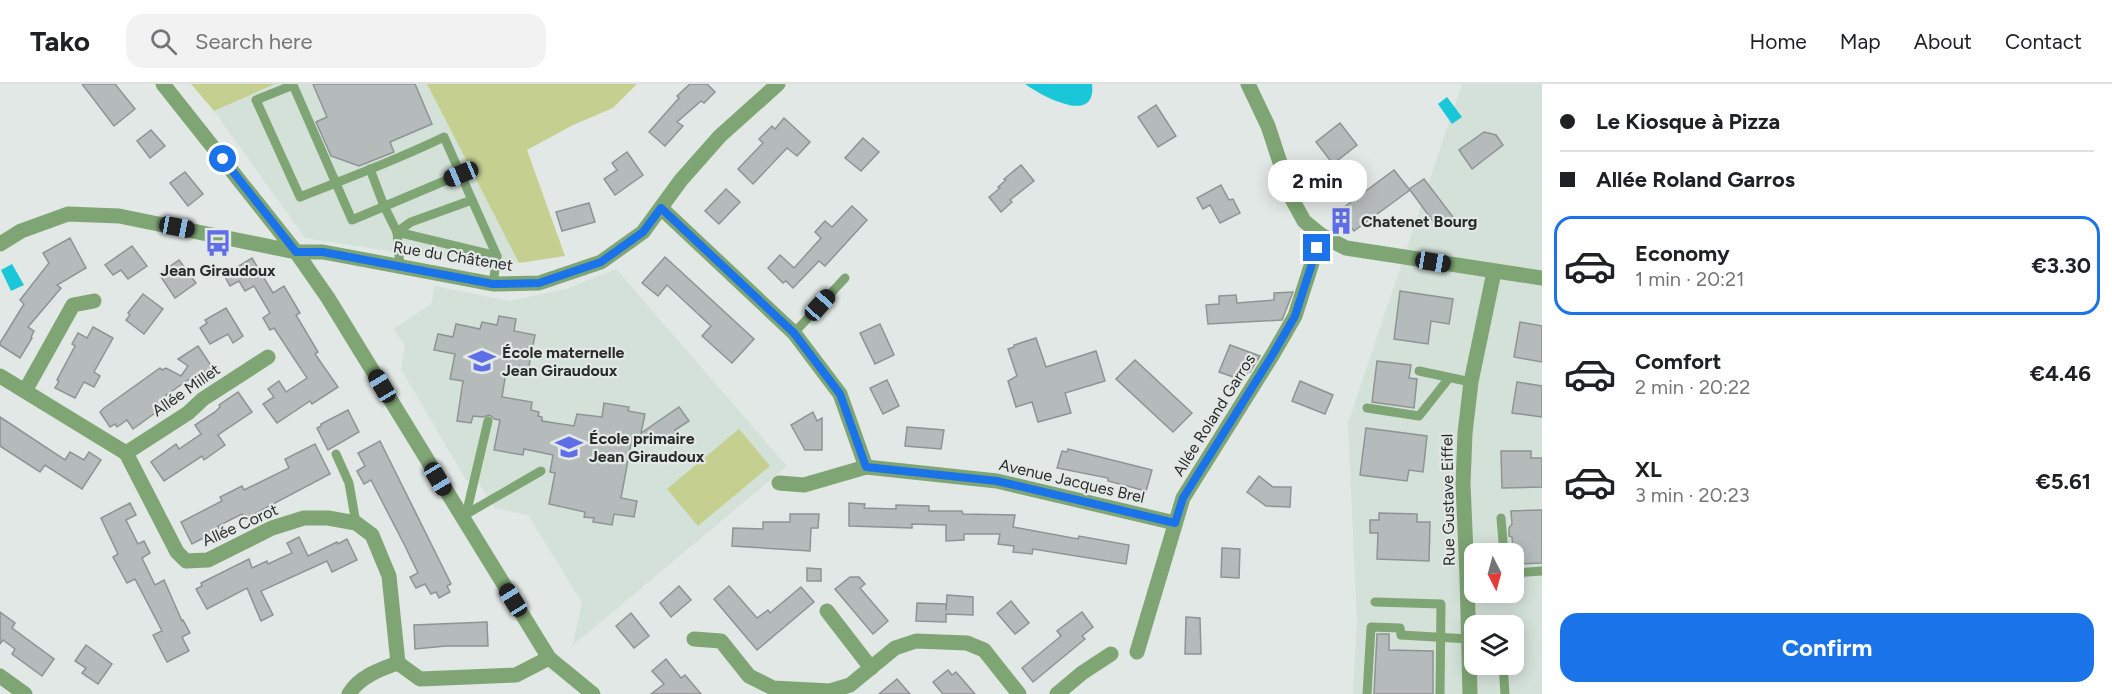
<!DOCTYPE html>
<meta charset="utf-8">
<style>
body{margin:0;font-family:Figtree,sans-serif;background:#f2f2f2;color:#202124;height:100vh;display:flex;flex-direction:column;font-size:22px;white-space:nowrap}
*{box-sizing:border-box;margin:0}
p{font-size:20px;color:#757577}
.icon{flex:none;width:33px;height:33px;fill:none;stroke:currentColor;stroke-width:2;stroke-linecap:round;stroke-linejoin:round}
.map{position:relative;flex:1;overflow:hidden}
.drawer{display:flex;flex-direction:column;background:#fff;width:570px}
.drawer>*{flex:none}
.guide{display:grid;align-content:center;height:132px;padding:0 18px;background:#fff}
.needle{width:39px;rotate:174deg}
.fabs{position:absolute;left:1464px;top:459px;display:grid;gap:12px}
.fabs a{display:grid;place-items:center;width:60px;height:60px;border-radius:12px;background:#fff;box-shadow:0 3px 15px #0003;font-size:30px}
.end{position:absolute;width:27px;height:27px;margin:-14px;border:8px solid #1a73e8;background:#fff;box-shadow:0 0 0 3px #fff}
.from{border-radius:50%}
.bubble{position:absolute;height:42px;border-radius:18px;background:#fff;box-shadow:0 3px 15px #0003;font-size:20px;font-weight:700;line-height:42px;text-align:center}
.car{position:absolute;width:18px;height:36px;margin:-18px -9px;border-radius:8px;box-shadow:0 0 4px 2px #0007;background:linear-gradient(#222 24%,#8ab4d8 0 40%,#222 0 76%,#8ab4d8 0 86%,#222 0)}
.guide b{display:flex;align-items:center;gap:21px;height:57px;font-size:22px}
.guide b+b{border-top:2px solid #e0e0e0}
.guide i{width:15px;height:15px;background:#202124}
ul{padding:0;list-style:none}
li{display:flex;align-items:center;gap:18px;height:99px;margin:0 12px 9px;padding:0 6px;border:3px solid transparent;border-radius:18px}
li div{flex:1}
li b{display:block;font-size:22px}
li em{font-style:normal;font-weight:700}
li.active{border-color:#1a73e8}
li>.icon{width:54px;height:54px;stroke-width:1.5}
.primary-button{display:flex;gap:12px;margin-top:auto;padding:12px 18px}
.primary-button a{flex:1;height:69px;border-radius:18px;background:#1a73e8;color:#fff;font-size:24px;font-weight:700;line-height:69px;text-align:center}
header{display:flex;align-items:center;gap:36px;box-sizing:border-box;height:84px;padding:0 30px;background:#fff;border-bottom:2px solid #e0e0e0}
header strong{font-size:28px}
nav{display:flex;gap:33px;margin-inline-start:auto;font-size:21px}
.search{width:420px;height:54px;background:#f2f2f2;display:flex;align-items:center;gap:15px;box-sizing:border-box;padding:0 21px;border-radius:18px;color:#757577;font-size:22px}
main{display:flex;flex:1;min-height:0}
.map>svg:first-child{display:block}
.built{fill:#d3e1d9;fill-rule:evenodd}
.green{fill:#c5d090}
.water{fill:#1ac7d9}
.building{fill:#b4bbba;stroke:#8e9493;stroke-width:1.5}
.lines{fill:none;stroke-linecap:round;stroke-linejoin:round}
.service{stroke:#7ea573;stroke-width:9}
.minor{stroke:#7ea573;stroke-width:15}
.tertiary{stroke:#7ea573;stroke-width:15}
.route{stroke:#1a73e8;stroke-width:8}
.labels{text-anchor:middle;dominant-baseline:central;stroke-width:4.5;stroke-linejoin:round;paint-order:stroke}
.poi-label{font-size:16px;font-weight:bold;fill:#2a2c2b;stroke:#e2e8e5;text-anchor:start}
.street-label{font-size:16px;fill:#2a2c2b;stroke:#e2e8e5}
</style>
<header>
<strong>Tako</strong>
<div class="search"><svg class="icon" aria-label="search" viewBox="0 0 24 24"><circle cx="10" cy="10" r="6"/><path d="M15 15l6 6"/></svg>Search here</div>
<nav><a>Home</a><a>Map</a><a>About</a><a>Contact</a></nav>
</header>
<main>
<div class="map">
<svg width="1542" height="610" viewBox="0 0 1542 610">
<rect width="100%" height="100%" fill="#e2e8e5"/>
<g class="built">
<path d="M275,0h152l92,179 -131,-12 -83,-13 -91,-127z"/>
<path d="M1462,0h80v610h-189l4,-74 -9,-197zM1474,470h40v38h-40zM1474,542h40v38h-40z"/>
<path d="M616,185l171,197 -215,180 10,-43 -54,-88 -33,-7 -16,-25 -13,-3 -65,-111 4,-23 -11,-17 37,-25 4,-18 74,15 57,-12z"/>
</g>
<g class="green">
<path d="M191,0h84l-61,27z"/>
<path d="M427,0h210l-24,24 -40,17 -46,25 38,106 -46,7z"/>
<path d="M739,345l31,37 -72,60 -31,-37z"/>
</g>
<g class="water">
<path d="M1025,0h67c5,43 -52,11 -67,0z"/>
<path d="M1447,13l15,20 -10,7 -14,-20z"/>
<path d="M12,180l12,21 -13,6 -10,-21z"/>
</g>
<g class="building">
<path d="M82,0h33l20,25 -21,17z"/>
<path d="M313,0h102l17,40 -42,18 4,10 -35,14 -28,-10 -15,-34 11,-5z"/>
<path d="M690,0h17l8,8 -11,11 -3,-2 -24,21 6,4 -18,20 -16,-14 30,-34 -2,-2z"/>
<path d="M1156,21l20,31 -18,11 -20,-30z"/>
<path d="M784,34l26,24 -13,14 -10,-8 -34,36 -15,-15 25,-26 -4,-4 13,-13 3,3z"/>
<path d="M1340,39l17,22 -24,19 -17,-22z"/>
<path d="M151,46l14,16 -15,12 -13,-17z"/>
<path d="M1484,48l12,3 7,10 -31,24 -13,-19z"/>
<path d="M863,54l16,14 -18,19 -16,-13z"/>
<path d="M627,68l16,23 -28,20 -11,-16 13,-9 -5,-7z"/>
<path d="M1021,81l13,16 -24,19 2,2 -11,10 -12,-15 11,-9 -2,-1 8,-7 -2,-1z"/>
<path d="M1394,86l15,19 15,-10 29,38 -15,11 -28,-38 -56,41 -15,-20z"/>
<path d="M185,88l18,22 -15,12 -18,-23z"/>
<path d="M1221,101l8,15 4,-1 7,14 -20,10 -10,-18 -7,4 -6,-11z"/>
<path d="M726,105l14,13 -21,22 -14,-13z"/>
<path d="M589,119l6,19 -33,9 -6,-19z"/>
<path d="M852,122l15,14 -42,46 -6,-5 -26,27 -7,-7 -3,2 -15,-15 12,-13 14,13 27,-30 -6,-6 10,-11 7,6z"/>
<path d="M70,154l16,30 -29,17 4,3 -33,39 6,4 -3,6 1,1 -12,20 -20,-13v-2l24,-39 -4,-4 29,-37 -6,-10z"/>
<path d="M132,162l15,20 -19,13 -7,-9 -8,5 -8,-10z"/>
<path d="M665,173l89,82 -22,24 -30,-27 9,-10 -44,-41 -9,11 -16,-13z"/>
<path d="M252,174l21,35 11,-7 16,27 -4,2 22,37 -3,2 23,33 -26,17 -2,-3 -33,22 -14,-19 11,-7 -6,-8 11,-8 7,11 21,-14 -33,-50 -4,2 -7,-12 7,-5 -16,-27 -9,5 -6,-10 -9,5 -6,-11z"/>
<path d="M179,176l17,23 -21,15 -16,-24z"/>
<path d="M1400,207l53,8 -4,25 -18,-3 -3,23 -34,-5z"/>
<path d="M1293,208l-11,28 -74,4 -2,-19 13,-1v-8l17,-1 1,8 37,-3v-7z"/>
<path d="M143,210l20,15 -19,25 -18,-14 4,-5 -2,-2z"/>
<path d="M226,224l17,28 -10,7 -5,-9 -18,10 -10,-16 7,-5 -2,-3z"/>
<path d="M499,232l17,3 -2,12 21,4 -8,41 -21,-4 -4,25 30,5 -1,8 8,2 -1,4 4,1v4l32,5 3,-12 25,3 2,-14 25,4 -1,4 17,3 -4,19 38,-26 10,14 -14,9 4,5 -14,10 -6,-8 -6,4 -21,-3 -11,60 16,3 -3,16 -20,-3 -2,11 -19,-3 1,-4 -10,-1 1,-5 -36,-8 6,-31 -5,-1 3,-17 -29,-6 -1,6 -29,-5 6,-30 -6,-1 -4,-4 -7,2 -10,-1 -2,7 -14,-2 6,-40 -13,-2 5,-25 -21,-4 4,-16 15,3 3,-13 24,5 2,-7 15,3z"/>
<path d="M1520,238l22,4v36l-28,-5z"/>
<path d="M880,240l14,31 -19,9 -15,-31z"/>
<path d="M93,243l20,11 -19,34 6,4 -6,11 -10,-5 -9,16 -20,-10 4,-7 -2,-1 18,-34 -3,-2 6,-11 9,5z"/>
<path d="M1036,254l10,29 50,-16 9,30 -40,12 6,20 -33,9 -6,-20 -16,5 -8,-26 9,-5 -9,-27 6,-2v-2z"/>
<path d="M1230,261l30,11 -10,16h-2l-6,8 -23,-8z"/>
<path d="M198,262l14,21 -19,13 -2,-2 -29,20 4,7 -33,24 -6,-9 -10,7 -2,-3 -5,3 -10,-15 4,-4 56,-40 2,2 4,-2 15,8 7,-10 -10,-7z"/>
<path d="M1135,276l57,53 -19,19 -57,-53z"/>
<path d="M1377,277l34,4 -2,13 8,1 -3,29 -42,-6z"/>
<path d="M887,296l12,26 -16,8 -13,-26z"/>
<path d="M1300,297l33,14 -8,19 -33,-13z"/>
<path d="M1517,298l25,4v31l-30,-4z"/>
<path d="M238,308l14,20 -34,23 7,10 -21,15 -2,-4 -38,25 -13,-19 25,-18 3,5 22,-15 -6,-9 20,-13 5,-5 -1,-2z"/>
<path d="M348,326l11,22 -31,18 -11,-22 4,-2v-2z"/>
<path d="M813,328l4,9 5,-3v32h-17l-14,-25z"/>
<path d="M0,333l65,43 5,-8 14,8 5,-8 12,8 -19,29 -37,-24 -5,7 -40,-26z"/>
<path d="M907,343l37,3 -3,19 -36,-3z"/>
<path d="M1366,344l61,8 -4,36 -14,-2 -2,11 -47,-6z"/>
<path d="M380,357l71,143 -4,2 3,6 -11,6 -3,-6 -5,2 -6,-10 -9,4 -6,-11 8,-4 -14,-29 -33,-64 -7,4 -7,-13 8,-5 -7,-13z"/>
<path d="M315,360l15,30 -74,39 1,3 -11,5 -4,-7 -24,12 1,2 -6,3v2l-21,11 -11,-22 41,-21 -2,-4 22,-11 2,4 45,-22 -4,-9z"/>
<path d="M1068,365l84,21 -6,21 -38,-10v-3l-51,-10 5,-17 5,1z"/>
<path d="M1501,367h30v7h11v29l-40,1z"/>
<path d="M1259,392l14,11h18l-1,20 -24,-1 -19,-14z"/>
<path d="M130,419l6,12 -10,5 12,24 6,-3 6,12 -8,5 13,27 9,-5 18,41 1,-1 7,13 -8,4 7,14 -22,11 -14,-27 9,-4 -27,-52 -8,4 -14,-26 5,-3 -17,-36z"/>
<path d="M849,419l16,1 -1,4 32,1v-4l33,1v5h33l1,3 52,1 -2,12 65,12 1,-3 50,9 -3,19 -93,-15 -1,5 -19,-2 1,-6 -16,-2 2,-10h-36v6l-18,1v-16l-34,-1v4l-63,-2z"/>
<path d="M1542,426v53l-28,1 -2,-27 -3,-1v-8l3,-4 -1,-13z"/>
<path d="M1379,429l38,1v8h13l-1,39 -52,-2 1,-26h-8v-13h9z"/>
<path d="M790,430h29l-1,14h-7l-1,23 -78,-5 1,-18 30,1v-7h27z"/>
<path d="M299,453l9,19 29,-14 1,2 9,-5 10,21 -25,12 -5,-11 -66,30 12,24 -12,6 -14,-33 -40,21 -11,-20 6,-3 -1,-3 48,-24 3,9 15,-7 1,3 24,-11 -5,-10z"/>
<path d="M1222,464l18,1 -1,29 -18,-1z"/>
<path d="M807,484l14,1v12h-14z"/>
<path d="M850,493h9l6,7 -5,4 28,33 -15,13 -38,-45z"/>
<path d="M679,502l12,14 -20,17 -11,-14z"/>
<path d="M729,502l28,32 11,-8 2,3 31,-26 13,15 -57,48 -43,-51z"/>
<path d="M947,511l26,2v18l-27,-1v8l-30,-1 1,-18 29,1v7z"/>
<path d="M1011,517l18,22 -14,11 -18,-21z"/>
<path d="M0,528l15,11 -3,5 42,31 -12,17 -30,-22 3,-5 -12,-9 -3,4z"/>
<path d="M1082,528l11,15 -11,9 3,3 -52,43 -11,-14 39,-32 -4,-5z"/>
<path d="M631,529l18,23 -15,12 -18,-22z"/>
<path d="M1186,533l14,1 1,36h-16z"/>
<path d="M487,538l1,24h-42l-31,3 -1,-24z"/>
<path d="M1377,550h12v16l44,1v43h-59z"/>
<path d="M86,561l26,19 -14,20 -16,-11 4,-5 -11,-7z"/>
<path d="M666,575l15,19 4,-3 16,19h-50l13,-10 -12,-13z"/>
<path d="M948,586l4,5 4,-3 19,22h-32l-10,-12z"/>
<path d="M897,595l13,15h-31z"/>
</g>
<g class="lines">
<g class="service">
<path d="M370,85l14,37 13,26 3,35"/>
<path d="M461,90l-109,46 -59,-135 -37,15 44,97c48,-19 97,-37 144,-60l53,119 -4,28"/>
<path d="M397,148l100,24"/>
<path d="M397,148l14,-10 61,-22"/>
<path d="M794,249l51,-55"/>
<path d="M1419,287l52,11"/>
<path d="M1367,324l52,8 30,-38"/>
<path d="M336,370l13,29 7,40"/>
<path d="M466,431l22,-94"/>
<path d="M463,432l78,-45"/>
<path d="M1501,434l3,36"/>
<path d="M1514,489l28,-2"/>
<path d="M1375,518l66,2 -1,90"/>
<path d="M1503,580l2,30"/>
<path d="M1367,610l4,-67 29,1 1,7 68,4"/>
</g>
<g class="minor">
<path d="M661,124l133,125 46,61 26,73 131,14 178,42"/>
<path d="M0,160l21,-13 47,-17 51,2 177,36h27l170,32 46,-1 62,-21 42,-30 38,-52 39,-44 58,-52"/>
<path d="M0,292l126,77 51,99 9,9 22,-1 64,-32 32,-10h24l28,5 16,12 17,41 9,87"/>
<path d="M25,307l48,-86 21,-4"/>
<path d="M126,369l62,-40 15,-14 65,-42"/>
<path d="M779,399l25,2 62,-18"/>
<path d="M827,527l44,57"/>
<path d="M694,555l27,2 28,35 24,12 57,3 20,-6 45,-37 21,-7 51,2 17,7 35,44"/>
<path d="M1137,568l46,-154 90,-144 22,-38 26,-81"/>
<path d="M0,592l25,18"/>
<path d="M349,610c10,-17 31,-25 49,-31l22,16 96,-4 33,-17"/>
<path d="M1057,610l25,-21 29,-19"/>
<path d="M1470,610l-3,-118 -4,-92 2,-51 6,-51 23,-110"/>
</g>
<g class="tertiary">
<path d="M163,0l133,168 32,46 221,360 44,36"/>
<path d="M1248,0l20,42 24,73 12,22 17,14 25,13 196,30"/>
</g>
</g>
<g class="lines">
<path class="route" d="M223,75l73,93h27l170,32 46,-1 62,-21 42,-30 18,-24 133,125 46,61 26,73 131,14 178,42 8,-25 90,-144 22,-38 22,-68"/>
</g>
<defs>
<symbol id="building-bare" viewBox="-9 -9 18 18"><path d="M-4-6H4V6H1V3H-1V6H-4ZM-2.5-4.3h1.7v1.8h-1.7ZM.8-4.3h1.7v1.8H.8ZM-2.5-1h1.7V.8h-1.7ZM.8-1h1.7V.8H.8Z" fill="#5f6ee6" stroke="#e2e8e5" stroke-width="2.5" paint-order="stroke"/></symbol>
<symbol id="bus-bare" viewBox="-9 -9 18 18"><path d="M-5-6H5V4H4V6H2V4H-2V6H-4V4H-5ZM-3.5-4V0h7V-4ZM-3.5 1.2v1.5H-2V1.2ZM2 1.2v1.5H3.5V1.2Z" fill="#5f6ee6" stroke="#e2e8e5" stroke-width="2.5" paint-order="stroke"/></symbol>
<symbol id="school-bare" viewBox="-9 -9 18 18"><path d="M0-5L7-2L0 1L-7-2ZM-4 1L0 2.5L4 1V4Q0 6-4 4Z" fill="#5f6ee6" stroke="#e2e8e5" stroke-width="2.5" paint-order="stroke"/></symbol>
</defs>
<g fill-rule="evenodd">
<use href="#building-bare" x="1322" y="118" width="38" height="38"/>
<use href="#bus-bare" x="199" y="140" width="38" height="38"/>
<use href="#school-bare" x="463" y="258" width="38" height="38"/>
<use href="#school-bare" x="550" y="344" width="38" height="38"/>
</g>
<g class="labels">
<g class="poi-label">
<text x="1361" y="137">Chatenet Bourg</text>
<text x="218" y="186" text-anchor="middle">Jean Giraudoux</text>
<text x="502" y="268">École maternelle<tspan x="502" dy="18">Jean Giraudoux</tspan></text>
<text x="589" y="354">École primaire<tspan x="589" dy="18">Jean Giraudoux</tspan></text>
</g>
<g class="street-label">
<text transform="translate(453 172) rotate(9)">Rue du Châtenet</text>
<text transform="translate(186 306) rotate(-35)">Allée Millet</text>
<text transform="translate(1214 331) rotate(-58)">Allée Roland Garros</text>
<text transform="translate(1072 397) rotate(13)">Avenue Jacques Brel</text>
<text transform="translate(1448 416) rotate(-91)">Rue Gustave Eiffel</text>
<text transform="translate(240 441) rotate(-24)">Allée Corot</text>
</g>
</g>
</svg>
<div class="fabs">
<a><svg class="needle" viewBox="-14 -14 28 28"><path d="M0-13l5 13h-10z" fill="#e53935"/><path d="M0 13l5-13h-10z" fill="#757577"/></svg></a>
<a><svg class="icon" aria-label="layers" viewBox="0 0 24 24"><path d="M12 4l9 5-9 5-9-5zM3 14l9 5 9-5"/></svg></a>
</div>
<i class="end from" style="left:223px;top:75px"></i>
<i class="end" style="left:1317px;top:164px"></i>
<div class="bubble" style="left:1268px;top:76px;width:99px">2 min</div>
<i class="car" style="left:461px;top:90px;rotate:247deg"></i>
<i class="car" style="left:177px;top:143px;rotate:101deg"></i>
<i class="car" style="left:1433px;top:178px;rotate:99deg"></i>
<i class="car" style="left:820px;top:221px;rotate:42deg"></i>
<i class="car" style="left:382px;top:302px;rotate:329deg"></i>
<i class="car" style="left:438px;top:395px;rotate:149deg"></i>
<i class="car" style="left:513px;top:516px;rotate:328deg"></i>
</div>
<section class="drawer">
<div class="guide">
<b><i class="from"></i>Le Kiosque à Pizza</b>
<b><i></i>Allée Roland Garros</b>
</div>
<ul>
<li class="active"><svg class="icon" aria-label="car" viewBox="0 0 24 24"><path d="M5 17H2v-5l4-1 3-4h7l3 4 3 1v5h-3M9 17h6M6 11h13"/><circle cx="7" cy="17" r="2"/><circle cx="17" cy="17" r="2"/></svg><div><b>Economy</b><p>1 min · 20:21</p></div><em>€3.30</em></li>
<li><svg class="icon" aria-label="car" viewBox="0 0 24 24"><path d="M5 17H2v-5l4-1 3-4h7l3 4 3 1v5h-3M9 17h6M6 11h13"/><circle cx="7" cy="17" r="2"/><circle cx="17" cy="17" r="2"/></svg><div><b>Comfort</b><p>2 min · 20:22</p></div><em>€4.46</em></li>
<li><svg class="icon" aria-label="car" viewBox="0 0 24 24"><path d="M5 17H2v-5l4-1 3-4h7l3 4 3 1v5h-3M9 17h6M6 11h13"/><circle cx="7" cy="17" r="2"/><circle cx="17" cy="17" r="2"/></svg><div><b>XL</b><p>3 min · 20:23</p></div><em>€5.61</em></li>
</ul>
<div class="primary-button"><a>Confirm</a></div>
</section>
</main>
